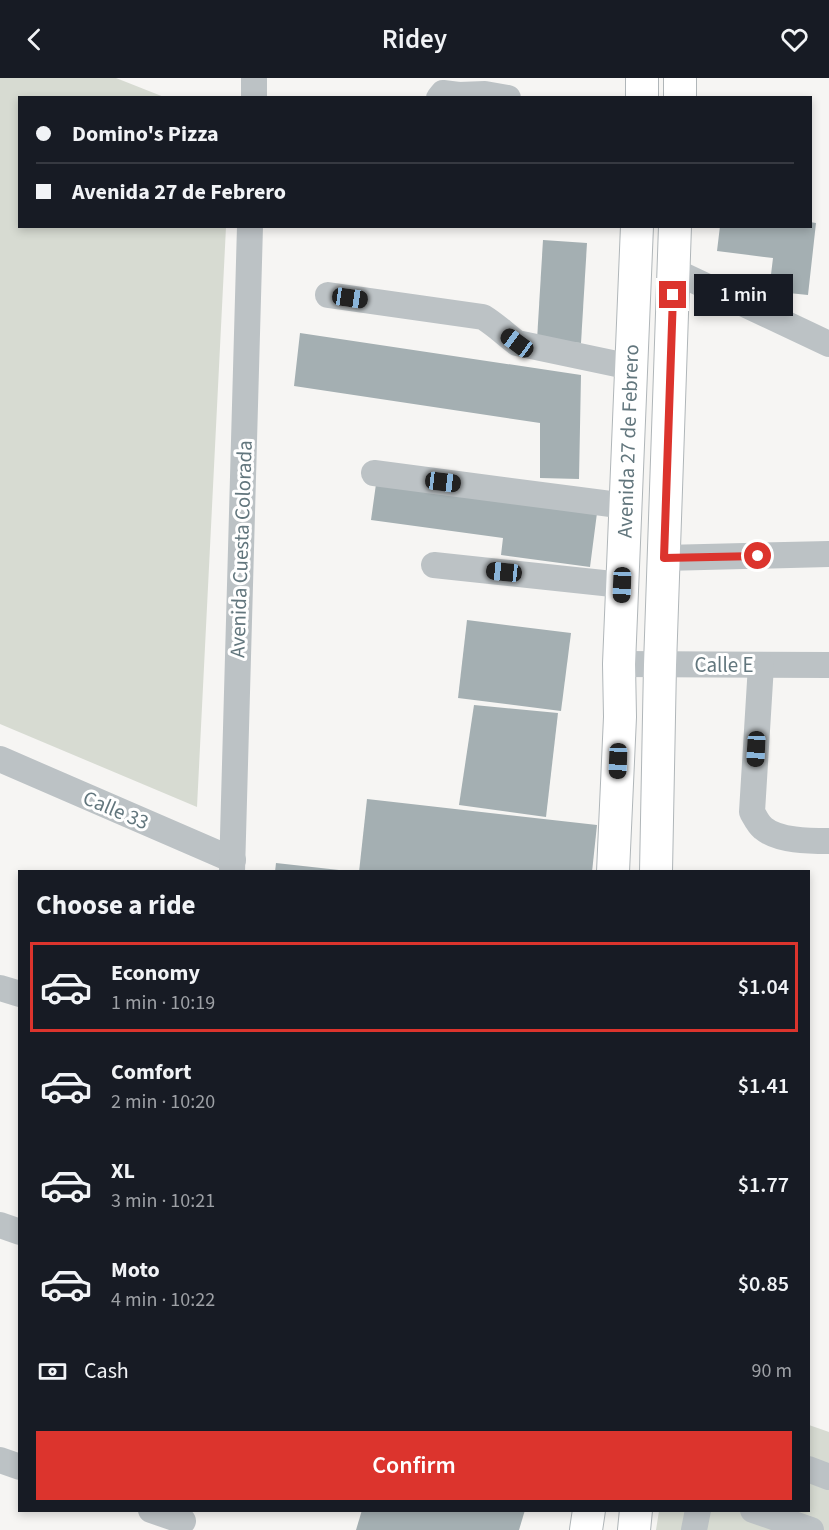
<!DOCTYPE html>
<meta charset="utf-8">
<style>
body{margin:0;font-family:"Source Sans 3",sans-serif;background:#20242c;color:#f1f3f6;height:100vh;display:flex;flex-direction:column;font-size:22px;white-space:nowrap}
*{box-sizing:border-box;margin:0}
p{font-size:20px;color:#9ea1a6}
.icon{flex:none;width:33px;height:33px;fill:none;stroke:currentColor;stroke-width:2;stroke-linecap:round;stroke-linejoin:round}
.map{position:relative;flex:1;overflow:hidden}
.drawer{position:absolute;left:18px;top:792px;width:792px;height:642px;display:flex;flex-direction:column;background:#171b24;border-radius:0px;box-shadow:0 3px 9px #0003}
.drawer>*{flex:none}
.guide{position:absolute;left:18px;top:18px;width:794px;height:132px;border-radius:0px;box-shadow:0 3px 9px #0003;display:grid;align-content:center;height:132px;padding:0 18px;background:#171b24}
.end{position:absolute;width:27px;height:27px;margin:-14px;border:8px solid #dc342d;background:#fff;box-shadow:0 0 0 3px #fff}
.from{border-radius:50%}
.bubble{position:absolute;height:42px;border-radius:0px;background:#171b24;box-shadow:0 3px 9px #0003;font-size:20px;font-weight:600;line-height:42px;text-align:center}
.car{position:absolute;width:18px;height:36px;margin:-18px -9px;border-radius:8px;box-shadow:0 0 4px 2px #0007;background:linear-gradient(#222 24%,#8ab4d8 0 40%,#222 0 76%,#8ab4d8 0 86%,#222 0)}
.guide b{display:flex;align-items:center;gap:21px;height:57px;font-size:22px}
.guide b+b{border-top:2px solid #363941}
.guide i{width:15px;height:15px;background:#f1f3f6}
ul{padding:0;list-style:none}
li{display:flex;align-items:center;gap:18px;height:90px;margin:0 12px 9px;padding:0 6px;border:3px solid transparent;border-radius:0px}
li div{flex:1}
li b{display:block;font-size:22px}
li em{font-style:normal;font-weight:600}
li.current{border-color:#dc342d}
li>.icon{width:54px;height:54px;stroke-width:1.5}
h2{padding:0 18px;font-size:27px;line-height:72px}
.pay{display:flex;align-items:center;gap:15px;height:66px;padding:0 18px;font-size:22px}
.pay p{margin-inline-start:auto}
.action{display:flex;gap:12px;margin-top:auto;padding:12px 18px}
.action a{flex:1;height:69px;border-radius:0px;background:#dc342d;color:#fff;font-size:24px;font-weight:600;line-height:69px;text-align:center}
header{display:flex;justify-content:space-between;align-items:center;height:78px;padding:0 18px;background:#171b24;font-size:27px;font-weight:600}
.map>svg:first-child{display:block}
.green{fill:#d7dbd2}
.building{fill:#a4afb2}
.lines{fill:none;stroke-linecap:round;stroke-linejoin:round}
.major-casing{stroke:#b0b6b9;stroke-width:34}
.minor{stroke:#bcc2c5;stroke-width:26}
.major{stroke:#fff;stroke-width:32}
.route{stroke:#dc342d;stroke-width:8}
.labels{text-anchor:middle;dominant-baseline:central;stroke-width:6;stroke-linejoin:round;paint-order:stroke}
.street-label{font-size:21px;fill:#62767d;stroke:#fff}
</style>
<header><svg class="icon" aria-label="back" viewBox="0 0 24 24"><path d="M15 5l-7 7 7 7"/></svg>Ridey<svg class="icon" aria-label="heart" viewBox="0 0 24 24"><path d="M12 20l-8-8c-3-5 5-10 8-4 3-6 11-1 8 4z"/></svg></header>
<div class="map">
<svg width="829" height="1452" viewBox="0 0 829 1452">
<rect width="100%" height="100%" fill="#f6f5f3"/>
<g class="green">
<path d="M0,0h116l48,19 -144,1v128l206,1 -29,580 -197,-83z"/>
<path d="M809,1347l20,7v98h-173l3,-19 149,-1z"/>
</g>
<g class="building">
<path d="M810,144l6,1 -8,72 -39,-4 4,-33 -56,-7 3,-25h90z"/>
<path d="M543,162l44,3 -6,100 -44,-3z"/>
<path d="M300,255l281,42 -2,104 -39,-1v-55l-246,-37z"/>
<path d="M376,406l221,29 -7,54 -89,-12 2,-17 -132,-18z"/>
<path d="M467,542l104,13 -10,78 -103,-13z"/>
<path d="M474,627l84,8 -12,104 -87,-12z"/>
<path d="M367,721l230,26 -5,47h-233z"/>
<path d="M276,785l63,7v2h-64z"/>
<path d="M362,1432h163l-6,20h-163z"/>
</g>
<g class="lines">
<defs>
<g id="major">
<path d="M642,20v-20"/>
<path d="M680,20v-20"/>
<path d="M613,794l7,-155 -1,-53 18,-438"/>
<path d="M656,794l4,-207 15,-439"/>
<path d="M586,1452l3,-20"/>
<path d="M634,1452l2,-20"/>
</g>
</defs>
<use href="#major" class="major-casing"/>
<g class="minor">
<path d="M254,20v-20"/>
<path d="M439,20l4,-5 16,2 26,-1 23,4"/>
<path d="M674,193l155,73"/>
<path d="M328,217l155,22c13,8 22,17 34,26l114,24"/>
<path d="M374,395l252,33"/>
<path d="M664,480l165,-4"/>
<path d="M434,487l188,20"/>
<path d="M619,586l210,1"/>
<path d="M761,587l-9,147c3,5 6,12 11,16 15,13 47,13 66,13"/>
<path d="M0,681l233,101"/>
<path d="M232,794l18,-646"/>
<path d="M0,910l20,6"/>
<path d="M0,1147l20,7"/>
<path d="M0,1382l20,7"/>
<path d="M808,1391l21,8"/>
<path d="M151,1432l32,11"/>
<path d="M753,1432l58,20"/>
<path d="M694,1452l4,-20"/>
</g>
<use href="#major" class="major"/>
</g>
<g class="lines">
<path class="route" d="M673,217l-9,263 94,-2"/>
</g>
<g class="labels">
<g class="street-label">
<text transform="translate(628 363) rotate(-88)">Avenida 27 de Febrero</text>
<text transform="translate(241 471) rotate(-88)">Avenida Cuesta Colorada</text>
<text x="724" y="587">Calle E</text>
<text transform="translate(116 732) rotate(23)">Calle 33</text>
</g>
</g>
</svg>
<i class="end from" style="left:758px;top:478px"></i>
<i class="end" style="left:673px;top:217px"></i>
<div class="bubble" style="left:694px;top:196px;width:99px">1 min</div>
<i class="car" style="left:350px;top:220px;rotate:98deg"></i>
<i class="car" style="left:517px;top:265px;rotate:306deg"></i>
<i class="car" style="left:443px;top:404px;rotate:97deg"></i>
<i class="car" style="left:504px;top:494px;rotate:276deg"></i>
<i class="car" style="left:622px;top:507px;rotate:182deg"></i>
<i class="car" style="left:756px;top:671px;rotate:183deg"></i>
<i class="car" style="left:618px;top:683px;rotate:182deg"></i>
<div class="guide">
<b><i class="from"></i>Domino's Pizza</b>
<b><i></i>Avenida 27 de Febrero</b>
</div>
<section class="drawer">
<h2>Choose a ride</h2>
<ul>
<li class="current"><svg class="icon" aria-label="car" viewBox="0 0 24 24"><path d="M5 17H2v-5l4-1 3-4h7l3 4 3 1v5h-3M9 17h6M6 11h13"/><circle cx="7" cy="17" r="2"/><circle cx="17" cy="17" r="2"/></svg><div><b>Economy</b><p>1 min · 10:19</p></div><em>$1.04</em></li>
<li><svg class="icon" aria-label="car" viewBox="0 0 24 24"><path d="M5 17H2v-5l4-1 3-4h7l3 4 3 1v5h-3M9 17h6M6 11h13"/><circle cx="7" cy="17" r="2"/><circle cx="17" cy="17" r="2"/></svg><div><b>Comfort</b><p>2 min · 10:20</p></div><em>$1.41</em></li>
<li><svg class="icon" aria-label="car" viewBox="0 0 24 24"><path d="M5 17H2v-5l4-1 3-4h7l3 4 3 1v5h-3M9 17h6M6 11h13"/><circle cx="7" cy="17" r="2"/><circle cx="17" cy="17" r="2"/></svg><div><b>XL</b><p>3 min · 10:21</p></div><em>$1.77</em></li>
<li><svg class="icon" aria-label="car" viewBox="0 0 24 24"><path d="M5 17H2v-5l4-1 3-4h7l3 4 3 1v5h-3M9 17h6M6 11h13"/><circle cx="7" cy="17" r="2"/><circle cx="17" cy="17" r="2"/></svg><div><b>Moto</b><p>4 min · 10:22</p></div><em>$0.85</em></li>
</ul>
<div class="pay"><svg class="icon" aria-label="cash" viewBox="0 0 24 24"><path d="M3 7h18v10H3z"/><circle cx="12" cy="12" r="2"/></svg>Cash<p>90 m</p></div>
<div class="action"><a>Confirm</a></div>
</section>
</div>
